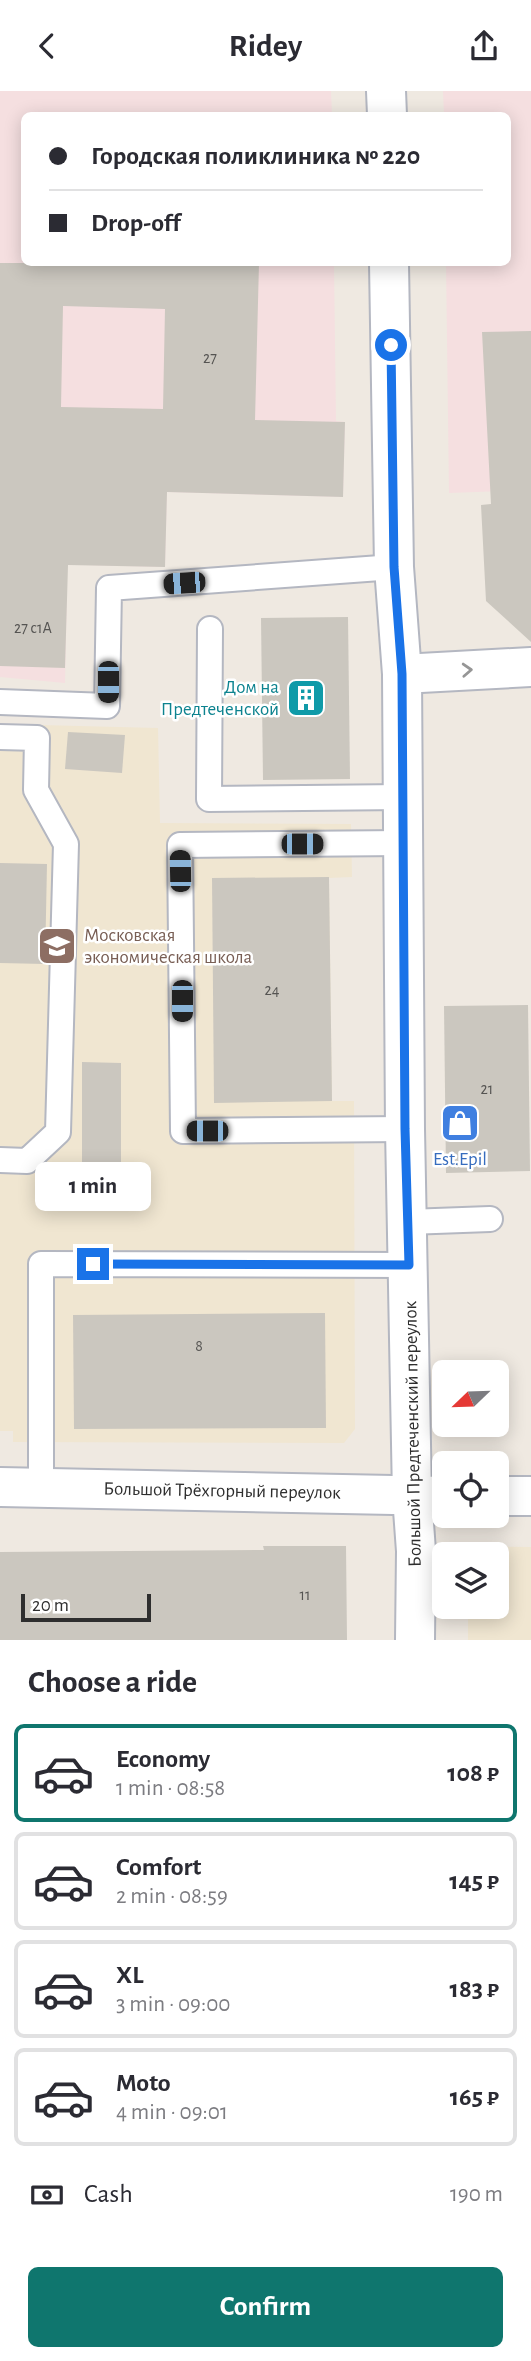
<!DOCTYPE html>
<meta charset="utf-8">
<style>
body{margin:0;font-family:"Alegreya Sans",sans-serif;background:#f2f2f3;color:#2b2b33;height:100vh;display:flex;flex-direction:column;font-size:26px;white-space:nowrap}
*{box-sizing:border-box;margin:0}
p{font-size:23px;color:#7c7c81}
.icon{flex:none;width:38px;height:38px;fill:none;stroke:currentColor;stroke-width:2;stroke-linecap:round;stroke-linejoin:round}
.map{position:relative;height:1549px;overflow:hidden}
.details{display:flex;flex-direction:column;background:#fff;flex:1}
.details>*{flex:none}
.top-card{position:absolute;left:21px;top:21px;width:490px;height:154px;border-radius:10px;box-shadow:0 4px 18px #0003;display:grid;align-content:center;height:154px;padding:0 28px;background:#fff}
.needle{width:46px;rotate:247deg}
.controls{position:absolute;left:432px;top:1269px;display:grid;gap:14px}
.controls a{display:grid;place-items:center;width:77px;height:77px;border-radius:10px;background:#fff;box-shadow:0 4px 18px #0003;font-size:35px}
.scale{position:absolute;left:21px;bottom:18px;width:130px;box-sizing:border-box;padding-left:7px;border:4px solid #2e2e2e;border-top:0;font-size:19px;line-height:24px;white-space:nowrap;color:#2e2e2e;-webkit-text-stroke:5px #fff;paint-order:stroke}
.end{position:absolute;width:32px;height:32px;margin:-16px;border:9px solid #1a73e8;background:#fff;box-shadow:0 0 0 4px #fff}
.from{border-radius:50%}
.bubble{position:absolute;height:49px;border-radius:10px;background:#fff;box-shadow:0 4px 18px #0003;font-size:23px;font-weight:700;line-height:49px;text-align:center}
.car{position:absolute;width:21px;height:42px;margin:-21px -10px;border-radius:9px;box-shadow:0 0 5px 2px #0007;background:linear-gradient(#222 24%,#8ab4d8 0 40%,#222 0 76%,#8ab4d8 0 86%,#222 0)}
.top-card b{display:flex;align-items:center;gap:24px;height:66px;font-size:26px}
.top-card b+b{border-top:2px solid #e1e1e2}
.top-card i{width:18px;height:18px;background:#2b2b33}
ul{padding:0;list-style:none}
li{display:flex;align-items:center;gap:21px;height:98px;margin:0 14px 10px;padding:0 14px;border:4px solid #e1e1e2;border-radius:10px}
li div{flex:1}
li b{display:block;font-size:26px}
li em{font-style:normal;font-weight:700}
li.active{border-color:#0f766e}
li>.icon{width:63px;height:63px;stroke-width:1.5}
h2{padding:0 28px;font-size:32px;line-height:84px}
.pay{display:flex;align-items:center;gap:18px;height:77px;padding:0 28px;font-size:26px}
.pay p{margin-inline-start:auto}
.button{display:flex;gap:14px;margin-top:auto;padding:14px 28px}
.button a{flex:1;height:80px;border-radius:10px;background:#0f766e;color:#fff;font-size:28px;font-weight:700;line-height:80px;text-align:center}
header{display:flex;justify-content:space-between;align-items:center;height:91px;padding:0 28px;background:#fff;font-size:32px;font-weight:700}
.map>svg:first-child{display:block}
.education{fill:#f0e6d1}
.medical{fill:#f5dfe0}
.building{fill:#cbc7bf;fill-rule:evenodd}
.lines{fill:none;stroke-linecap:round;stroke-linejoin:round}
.service-casing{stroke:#b4b7c1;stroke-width:28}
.minor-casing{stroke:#b4b7c1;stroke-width:42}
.tertiary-casing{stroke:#b4b7c1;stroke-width:42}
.service{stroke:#fff;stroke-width:24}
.minor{stroke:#fff;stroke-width:38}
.tertiary{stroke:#fff;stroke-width:38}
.oneway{stroke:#969696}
.route{stroke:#1a73e8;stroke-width:9}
.labels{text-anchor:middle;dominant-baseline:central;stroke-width:5;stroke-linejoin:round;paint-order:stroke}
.number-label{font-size:16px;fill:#555452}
.culture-label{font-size:19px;fill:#0d838f;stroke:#fff;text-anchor:end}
.education-label{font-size:19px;fill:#785e54;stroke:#fff;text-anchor:start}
.shop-label{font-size:19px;fill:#366cbe;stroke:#fff}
.street-label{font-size:19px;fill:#2e2e2e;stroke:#fff}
</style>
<header><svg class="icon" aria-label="back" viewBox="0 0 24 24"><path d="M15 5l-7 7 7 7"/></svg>Ridey<svg class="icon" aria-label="share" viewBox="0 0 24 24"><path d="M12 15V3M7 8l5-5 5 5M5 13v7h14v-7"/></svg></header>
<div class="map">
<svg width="531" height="1549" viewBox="0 0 531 1549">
<rect width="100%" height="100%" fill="#efe9e1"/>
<g class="education">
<path d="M0,633l158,4 2,95 191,1 1,53 -23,1 3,223h22l1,328 -11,14 -331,-1v-11h-13z"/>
<path d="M467,1455l64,1v93h-63v-33h29v-53h-30z"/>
</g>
<g class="medical">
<path d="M0,0h331l1,24h-308v148h310l2,158 9,1 -2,75 -176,-5 -2,75 -120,-3 -1,26 23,1 -2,92 -65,-6z"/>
<path d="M443,0h88v399l-82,3 -3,-230h62v-148h-64z"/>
</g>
<g class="building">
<path d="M0,172h259l-4,157 90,2 -2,75 -176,-5 -2,75 -97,-2 -3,103 -65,-2zM63,215l102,3 -2,100 -102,-2z"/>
<path d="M531,240v311l-45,-41 -5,-96 10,-1 -9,-172z"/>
<path d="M348,526l2,162 -87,1 -2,-162z"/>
<path d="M68,641l57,3 -3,38 -57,-4z"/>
<path d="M0,772l47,1 -2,100 -45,-1z"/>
<path d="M329,786l3,224 -118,2 -2,-225z"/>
<path d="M528,914l2,166 -84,2 -2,-167z"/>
<path d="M82,971l39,1v115h-39z"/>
<path d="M325,1222l1,115 -252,1 -1,-114z"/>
<path d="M263,1455h83l1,94h-347v-88l264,-2z"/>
</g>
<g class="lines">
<defs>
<g id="service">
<path d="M210,538l-1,170 195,-2"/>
<path d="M0,611l107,4 2,-118 285,-21"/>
<path d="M0,646l37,1 -1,52 30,54 -8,288 -31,29 -27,-1"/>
<path d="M404,752l-224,2 3,286 222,-2"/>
<path d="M408,1131l82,-3"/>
<path d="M41,1396v-223l368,1"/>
</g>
<g id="minor">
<path d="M386,0l1,24"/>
<path d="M389,172l5,304 8,107 3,455 7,367 4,55 -1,89"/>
<path d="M402,583l129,-7"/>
</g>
<g id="tertiary">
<path d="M0,1396l444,9"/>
<path d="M497,1405h34"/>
</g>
</defs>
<use href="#service" class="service-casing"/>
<use href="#minor" class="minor-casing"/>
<use href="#tertiary" class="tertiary-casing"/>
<use href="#service" class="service"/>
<use href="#minor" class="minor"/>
<use href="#tertiary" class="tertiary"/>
</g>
<defs><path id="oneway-chevron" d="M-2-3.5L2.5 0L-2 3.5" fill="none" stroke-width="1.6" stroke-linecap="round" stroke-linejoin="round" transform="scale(1.75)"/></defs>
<use class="oneway" href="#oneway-chevron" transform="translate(467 579) rotate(-3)"/>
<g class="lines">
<path class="route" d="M93,1173l316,1 -4,-136 -3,-455 -8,-107 -3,-222"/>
</g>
<defs>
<symbol id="building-square" viewBox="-11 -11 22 22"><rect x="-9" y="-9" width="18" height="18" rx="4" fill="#0f9aa8" stroke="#fff"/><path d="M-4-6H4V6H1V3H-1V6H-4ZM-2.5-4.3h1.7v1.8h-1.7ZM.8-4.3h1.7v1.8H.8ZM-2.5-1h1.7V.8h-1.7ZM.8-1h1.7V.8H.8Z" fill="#fff"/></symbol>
<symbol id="school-square" viewBox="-11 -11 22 22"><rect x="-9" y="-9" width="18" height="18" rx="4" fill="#8d6e63" stroke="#fff"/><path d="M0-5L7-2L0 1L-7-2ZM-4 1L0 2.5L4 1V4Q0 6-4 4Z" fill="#fff"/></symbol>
<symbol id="shop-square" viewBox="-11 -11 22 22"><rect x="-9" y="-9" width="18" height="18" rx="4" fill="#3f7fe0" stroke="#fff"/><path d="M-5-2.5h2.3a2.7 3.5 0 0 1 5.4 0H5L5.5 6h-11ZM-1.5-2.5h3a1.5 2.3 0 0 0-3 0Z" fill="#fff"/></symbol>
</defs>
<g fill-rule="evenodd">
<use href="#building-square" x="284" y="585" width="44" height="44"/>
<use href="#school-square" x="35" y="833" width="44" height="44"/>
<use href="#shop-square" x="438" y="1010" width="44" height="44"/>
</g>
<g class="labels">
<g class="number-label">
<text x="210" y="267">27</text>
<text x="33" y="537">27 с1А</text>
<text x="272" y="899">24</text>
<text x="487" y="998">21</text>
<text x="199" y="1255">8</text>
<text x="305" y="1504">11</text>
</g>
<g class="culture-label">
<text x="279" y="596">Дом на<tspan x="279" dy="22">Предтеченской</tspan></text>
</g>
<g class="education-label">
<text x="84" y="844">Московская<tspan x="84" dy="22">экономическая школа</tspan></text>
</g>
<g class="shop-label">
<text x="460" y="1068">Est.Epil</text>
</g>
<g class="street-label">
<text transform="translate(413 1343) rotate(-91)">Большой Предтеченский переулок</text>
<text transform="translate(222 1400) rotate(1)">Большой Трёхгорный переулок</text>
</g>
</g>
</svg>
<div class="controls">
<a><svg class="needle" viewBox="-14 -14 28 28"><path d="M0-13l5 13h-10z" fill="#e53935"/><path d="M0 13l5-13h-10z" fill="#7c7c81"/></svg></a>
<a><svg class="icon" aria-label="locate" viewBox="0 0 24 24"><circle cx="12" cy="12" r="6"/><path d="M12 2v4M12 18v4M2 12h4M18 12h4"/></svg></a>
<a><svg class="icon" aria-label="layers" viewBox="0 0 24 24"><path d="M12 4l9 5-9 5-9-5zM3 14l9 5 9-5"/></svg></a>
</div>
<div class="scale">20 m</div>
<i class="end from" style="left:391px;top:254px"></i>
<i class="end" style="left:93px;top:1173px"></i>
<div class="bubble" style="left:35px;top:1071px;width:116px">1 min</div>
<i class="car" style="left:184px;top:492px;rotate:266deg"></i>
<i class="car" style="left:108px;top:591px;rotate:180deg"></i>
<i class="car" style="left:302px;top:753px;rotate:90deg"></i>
<i class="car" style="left:180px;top:780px;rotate:359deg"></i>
<i class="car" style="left:182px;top:910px;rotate:180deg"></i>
<i class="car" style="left:207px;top:1040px;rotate:270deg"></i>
<div class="top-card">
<b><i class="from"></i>Городская поликлиника № 220</b>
<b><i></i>Drop-off</b>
</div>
</div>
<section class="details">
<h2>Choose a ride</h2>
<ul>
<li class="active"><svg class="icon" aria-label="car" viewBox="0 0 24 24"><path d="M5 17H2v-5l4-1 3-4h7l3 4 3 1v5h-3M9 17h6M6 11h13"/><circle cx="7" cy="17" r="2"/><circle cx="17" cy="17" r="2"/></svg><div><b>Economy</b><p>1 min · 08:58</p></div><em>108 ₽</em></li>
<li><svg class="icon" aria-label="car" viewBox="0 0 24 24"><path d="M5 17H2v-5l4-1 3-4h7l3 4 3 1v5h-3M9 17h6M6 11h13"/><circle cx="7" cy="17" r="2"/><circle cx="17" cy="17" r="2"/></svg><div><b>Comfort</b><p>2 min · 08:59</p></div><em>145 ₽</em></li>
<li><svg class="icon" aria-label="car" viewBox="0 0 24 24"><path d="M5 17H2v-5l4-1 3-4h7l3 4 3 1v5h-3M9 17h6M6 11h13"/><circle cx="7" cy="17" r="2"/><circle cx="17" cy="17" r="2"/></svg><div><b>XL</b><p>3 min · 09:00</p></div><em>183 ₽</em></li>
<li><svg class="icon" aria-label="car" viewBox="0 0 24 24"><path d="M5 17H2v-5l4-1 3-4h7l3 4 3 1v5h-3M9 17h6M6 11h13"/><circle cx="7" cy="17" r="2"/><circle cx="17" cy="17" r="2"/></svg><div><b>Moto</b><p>4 min · 09:01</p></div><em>165 ₽</em></li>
</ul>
<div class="pay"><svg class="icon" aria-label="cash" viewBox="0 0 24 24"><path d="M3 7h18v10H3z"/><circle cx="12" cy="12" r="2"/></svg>Cash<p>190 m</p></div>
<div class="button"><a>Confirm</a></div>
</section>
